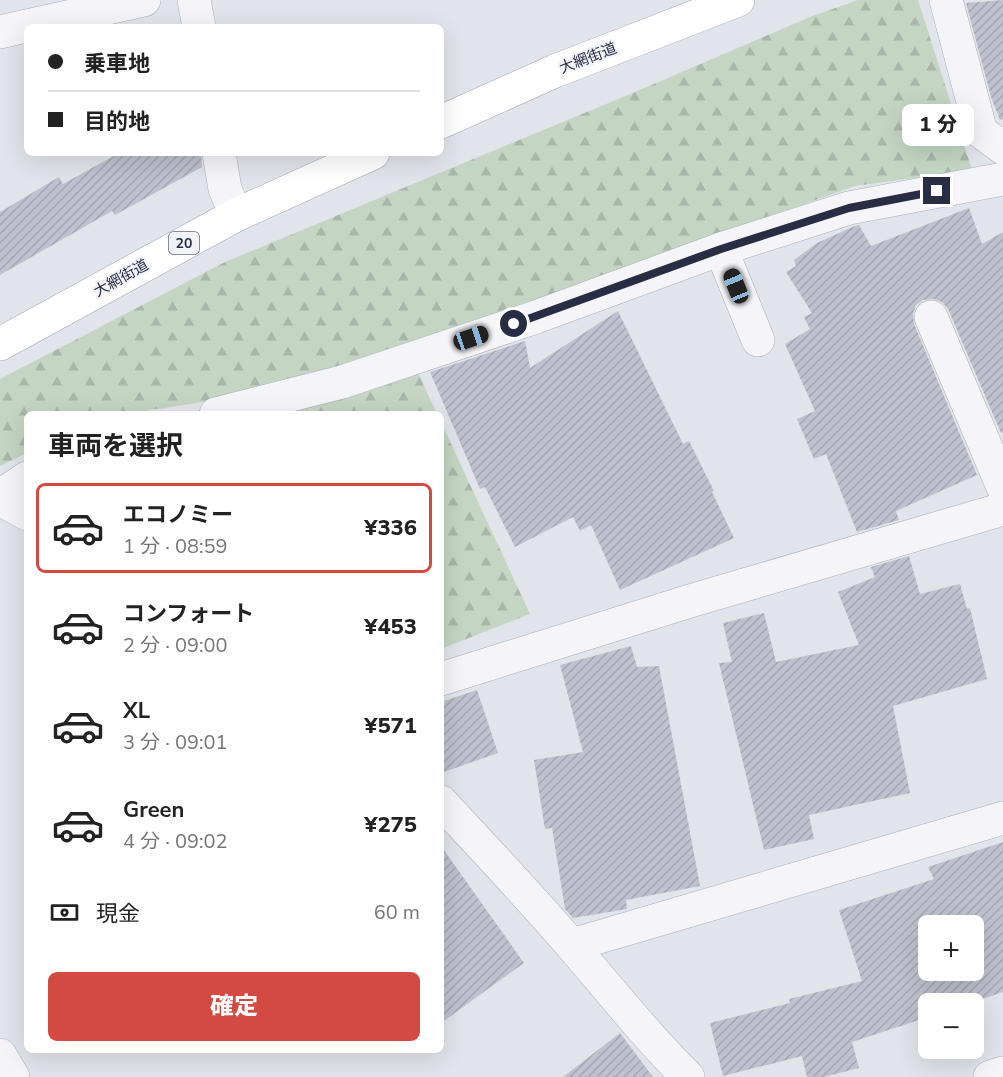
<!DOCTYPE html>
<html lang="ja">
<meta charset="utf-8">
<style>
body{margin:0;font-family:"Nunito Sans","Noto Sans JP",sans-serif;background:#f2f2f2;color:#222;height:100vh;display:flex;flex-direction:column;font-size:22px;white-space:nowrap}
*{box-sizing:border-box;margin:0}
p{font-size:20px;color:#767676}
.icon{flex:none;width:33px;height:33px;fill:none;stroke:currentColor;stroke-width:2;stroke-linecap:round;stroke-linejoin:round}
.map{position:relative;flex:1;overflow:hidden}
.sheet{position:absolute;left:24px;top:411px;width:420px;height:642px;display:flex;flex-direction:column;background:#fff;border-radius:9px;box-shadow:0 6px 24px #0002}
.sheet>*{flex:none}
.guide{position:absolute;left:24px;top:24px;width:420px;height:132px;border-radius:9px;box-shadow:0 6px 24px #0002;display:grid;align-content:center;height:132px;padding:0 24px;background:#fff}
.buttons{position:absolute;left:918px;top:915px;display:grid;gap:12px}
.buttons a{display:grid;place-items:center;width:66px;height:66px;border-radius:9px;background:#fff;box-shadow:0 6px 24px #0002;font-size:30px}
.end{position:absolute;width:27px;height:27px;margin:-14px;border:8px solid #292d43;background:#fff;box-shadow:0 0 0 3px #fff}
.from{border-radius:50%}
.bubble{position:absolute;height:42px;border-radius:9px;background:#fff;box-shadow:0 6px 24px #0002;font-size:20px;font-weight:800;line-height:42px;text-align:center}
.car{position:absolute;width:18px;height:36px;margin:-18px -9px;border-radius:8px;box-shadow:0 0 4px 2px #0007;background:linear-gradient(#222 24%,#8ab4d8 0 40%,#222 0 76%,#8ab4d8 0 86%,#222 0)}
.guide b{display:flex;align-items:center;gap:21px;height:57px;font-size:22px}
.guide b+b{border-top:2px solid #e0e0e0}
.guide i{width:15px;height:15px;background:#222}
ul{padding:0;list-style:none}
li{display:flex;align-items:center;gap:18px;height:90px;margin:0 12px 9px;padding:0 12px;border:3px solid transparent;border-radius:9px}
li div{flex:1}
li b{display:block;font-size:22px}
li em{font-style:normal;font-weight:800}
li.active{border-color:#d34a43}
li>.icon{width:54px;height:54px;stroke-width:1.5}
h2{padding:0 24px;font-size:27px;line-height:72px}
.pay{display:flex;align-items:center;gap:15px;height:66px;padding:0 24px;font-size:22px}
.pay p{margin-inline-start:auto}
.action{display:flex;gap:12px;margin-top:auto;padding:12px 24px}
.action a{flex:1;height:69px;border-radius:9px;background:#d34a43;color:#fff;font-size:24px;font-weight:800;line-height:69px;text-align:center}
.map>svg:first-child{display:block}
.forest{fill:url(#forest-firs)}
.building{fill:url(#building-hatch);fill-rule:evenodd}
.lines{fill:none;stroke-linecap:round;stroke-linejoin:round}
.minor-casing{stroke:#aaadb9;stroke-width:34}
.major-casing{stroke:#a1a5b7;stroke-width:34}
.minor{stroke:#f5f5f9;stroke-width:33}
.major{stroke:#fff;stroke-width:33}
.route{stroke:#292d43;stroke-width:8}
.labels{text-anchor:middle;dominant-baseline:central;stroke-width:4.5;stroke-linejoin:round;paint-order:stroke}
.shield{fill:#f2f3f8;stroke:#656879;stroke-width:1.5}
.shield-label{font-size:14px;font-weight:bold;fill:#292d43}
.street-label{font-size:15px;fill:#292d43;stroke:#f2f3f8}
</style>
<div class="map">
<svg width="1003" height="1077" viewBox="0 0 1003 1077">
<defs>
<pattern id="forest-firs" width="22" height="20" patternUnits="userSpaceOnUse" patternTransform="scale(1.5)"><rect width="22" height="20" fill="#c4d5c3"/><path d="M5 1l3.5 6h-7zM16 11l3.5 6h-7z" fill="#a8b7a9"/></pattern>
<pattern id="building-hatch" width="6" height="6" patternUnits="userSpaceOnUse" patternTransform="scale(1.5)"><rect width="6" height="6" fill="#bfc1ce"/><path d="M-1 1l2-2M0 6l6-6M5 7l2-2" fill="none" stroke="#a4a6b2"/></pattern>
</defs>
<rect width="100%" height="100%" fill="#e2e4eb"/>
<g class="forest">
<path d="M858,0h60l54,170 -117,16 -124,44 -164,63 -168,56 -190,52 -84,13h-98v39l-27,13v-87l225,-117 410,-170 175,-75z"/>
<path d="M418,373l19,41h-147l48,-19z"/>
<path d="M441,422l89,192 -89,35z"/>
</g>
<g class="building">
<path d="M1003,0v119l-3,1 -9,-23 -25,-94z"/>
<path d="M119,153h82l1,14 -87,48 -3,-4 -112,64v-63l59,-35 4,7z"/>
<path d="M969,208l13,36 21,-12v200l-2,1 -53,-124 -6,-7 -8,-3 -11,1 -7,5 -3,9 1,10 63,151 -81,36 3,9 -42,12 -31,-78 -12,5 -17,-40 18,-8 -30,-67 25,-15 -6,-12 8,-4 -26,-41 10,-6 -2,-6 23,-17 38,-17 4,-1 12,21z"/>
<path d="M618,311l65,133 6,-3 25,50 -2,1 22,46 -114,52 -29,-65 -11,6 -7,-14 -58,30 -30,-60 -5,2 -50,-117 95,-31 5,27z"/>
<path d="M909,556l11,38 40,-10 7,25 3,-1 17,71 -94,27 17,87 -101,22 5,24 -50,11 -45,-187 13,-1 -9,-39 41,-10 12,49 83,-17 -21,-53 37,-15 -4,-10z"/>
<path d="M631,646l6,21 22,-1 41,220 -74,14 1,9 -54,9 -8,-9 -13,-81 -7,1 -11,-69 49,-8 -23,-87z"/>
<path d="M477,690l21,63 -57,20v-71z"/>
<path d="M1003,842v150l-35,12h-40v13l-76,25 7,26 -35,9h-17l-5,-21 -79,20 -13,-53 80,-20 -1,-4 73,-18 -23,-71 95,-31 -6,-12zM928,926h46v44h-46z"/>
<path d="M441,846l83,117 -83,60z"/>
<path d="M620,1033l33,44h-90z"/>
</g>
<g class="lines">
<defs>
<g id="minor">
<path d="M194,0l5,27"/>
<path d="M946,0l35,132 22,16"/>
<path d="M0,32l144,-32"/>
<path d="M219,153l6,36 11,26"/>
<path d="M721,249l37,91"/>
<path d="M931,317l72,170"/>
<path d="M216,414l126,-32 194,-65 185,-68 128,-41 154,-29"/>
<path d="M0,496l27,-18"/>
<path d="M0,499l27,15"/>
<path d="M441,679l249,-78 313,-92"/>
<path d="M441,802c45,48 90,96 132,145 38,44 74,90 115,130"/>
<path d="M572,945l431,-127"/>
<path d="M0,1055l13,22"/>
<path d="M990,1077l13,-4"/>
</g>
<g id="major">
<path d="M441,122l114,-51 183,-71"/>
<path d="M0,344l236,-129 137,-62"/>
</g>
</defs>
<use href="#minor" class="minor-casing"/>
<use href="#major" class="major-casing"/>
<use href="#minor" class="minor"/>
<use href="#major" class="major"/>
</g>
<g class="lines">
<path class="route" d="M514,324l207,-75 128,-41 88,-17"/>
</g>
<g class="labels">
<rect class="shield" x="169" y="232" width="30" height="22" rx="4.5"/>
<g class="shield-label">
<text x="184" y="243">20</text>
</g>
<g class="street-label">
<text transform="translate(588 58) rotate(-21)">大網街道</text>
<text transform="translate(121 278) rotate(-29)">大網街道</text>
</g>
</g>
</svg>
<div class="buttons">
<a>+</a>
<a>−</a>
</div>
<i class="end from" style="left:514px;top:324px"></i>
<i class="end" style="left:937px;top:191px"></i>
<div class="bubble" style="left:902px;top:104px;width:72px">1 分</div>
<i class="car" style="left:736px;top:286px;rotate:338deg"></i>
<i class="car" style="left:471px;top:338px;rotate:71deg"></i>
<div class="guide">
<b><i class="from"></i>乗車地</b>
<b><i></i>目的地</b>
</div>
<section class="sheet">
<h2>車両を選択</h2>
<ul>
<li class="active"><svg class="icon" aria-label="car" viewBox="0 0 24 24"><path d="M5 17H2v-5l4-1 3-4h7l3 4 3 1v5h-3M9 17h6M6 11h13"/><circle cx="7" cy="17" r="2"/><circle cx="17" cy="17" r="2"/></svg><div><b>エコノミー</b><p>1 分 · 08:59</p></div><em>¥336</em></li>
<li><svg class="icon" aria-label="car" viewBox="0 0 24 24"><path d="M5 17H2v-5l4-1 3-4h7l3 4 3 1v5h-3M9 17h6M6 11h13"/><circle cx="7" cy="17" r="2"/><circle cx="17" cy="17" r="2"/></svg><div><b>コンフォート</b><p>2 分 · 09:00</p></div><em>¥453</em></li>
<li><svg class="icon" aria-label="car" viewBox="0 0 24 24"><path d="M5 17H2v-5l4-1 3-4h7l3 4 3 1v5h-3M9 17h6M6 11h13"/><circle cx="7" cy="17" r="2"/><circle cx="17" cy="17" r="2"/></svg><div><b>XL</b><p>3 分 · 09:01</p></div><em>¥571</em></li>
<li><svg class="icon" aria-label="car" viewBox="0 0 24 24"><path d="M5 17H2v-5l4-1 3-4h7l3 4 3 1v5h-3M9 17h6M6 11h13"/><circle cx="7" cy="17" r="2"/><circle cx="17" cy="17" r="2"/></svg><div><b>Green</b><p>4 分 · 09:02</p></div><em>¥275</em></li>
</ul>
<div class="pay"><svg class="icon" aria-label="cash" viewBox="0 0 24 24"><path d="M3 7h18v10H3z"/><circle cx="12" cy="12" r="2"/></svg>現金<p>60 m</p></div>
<div class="action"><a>確定</a></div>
</section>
</div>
